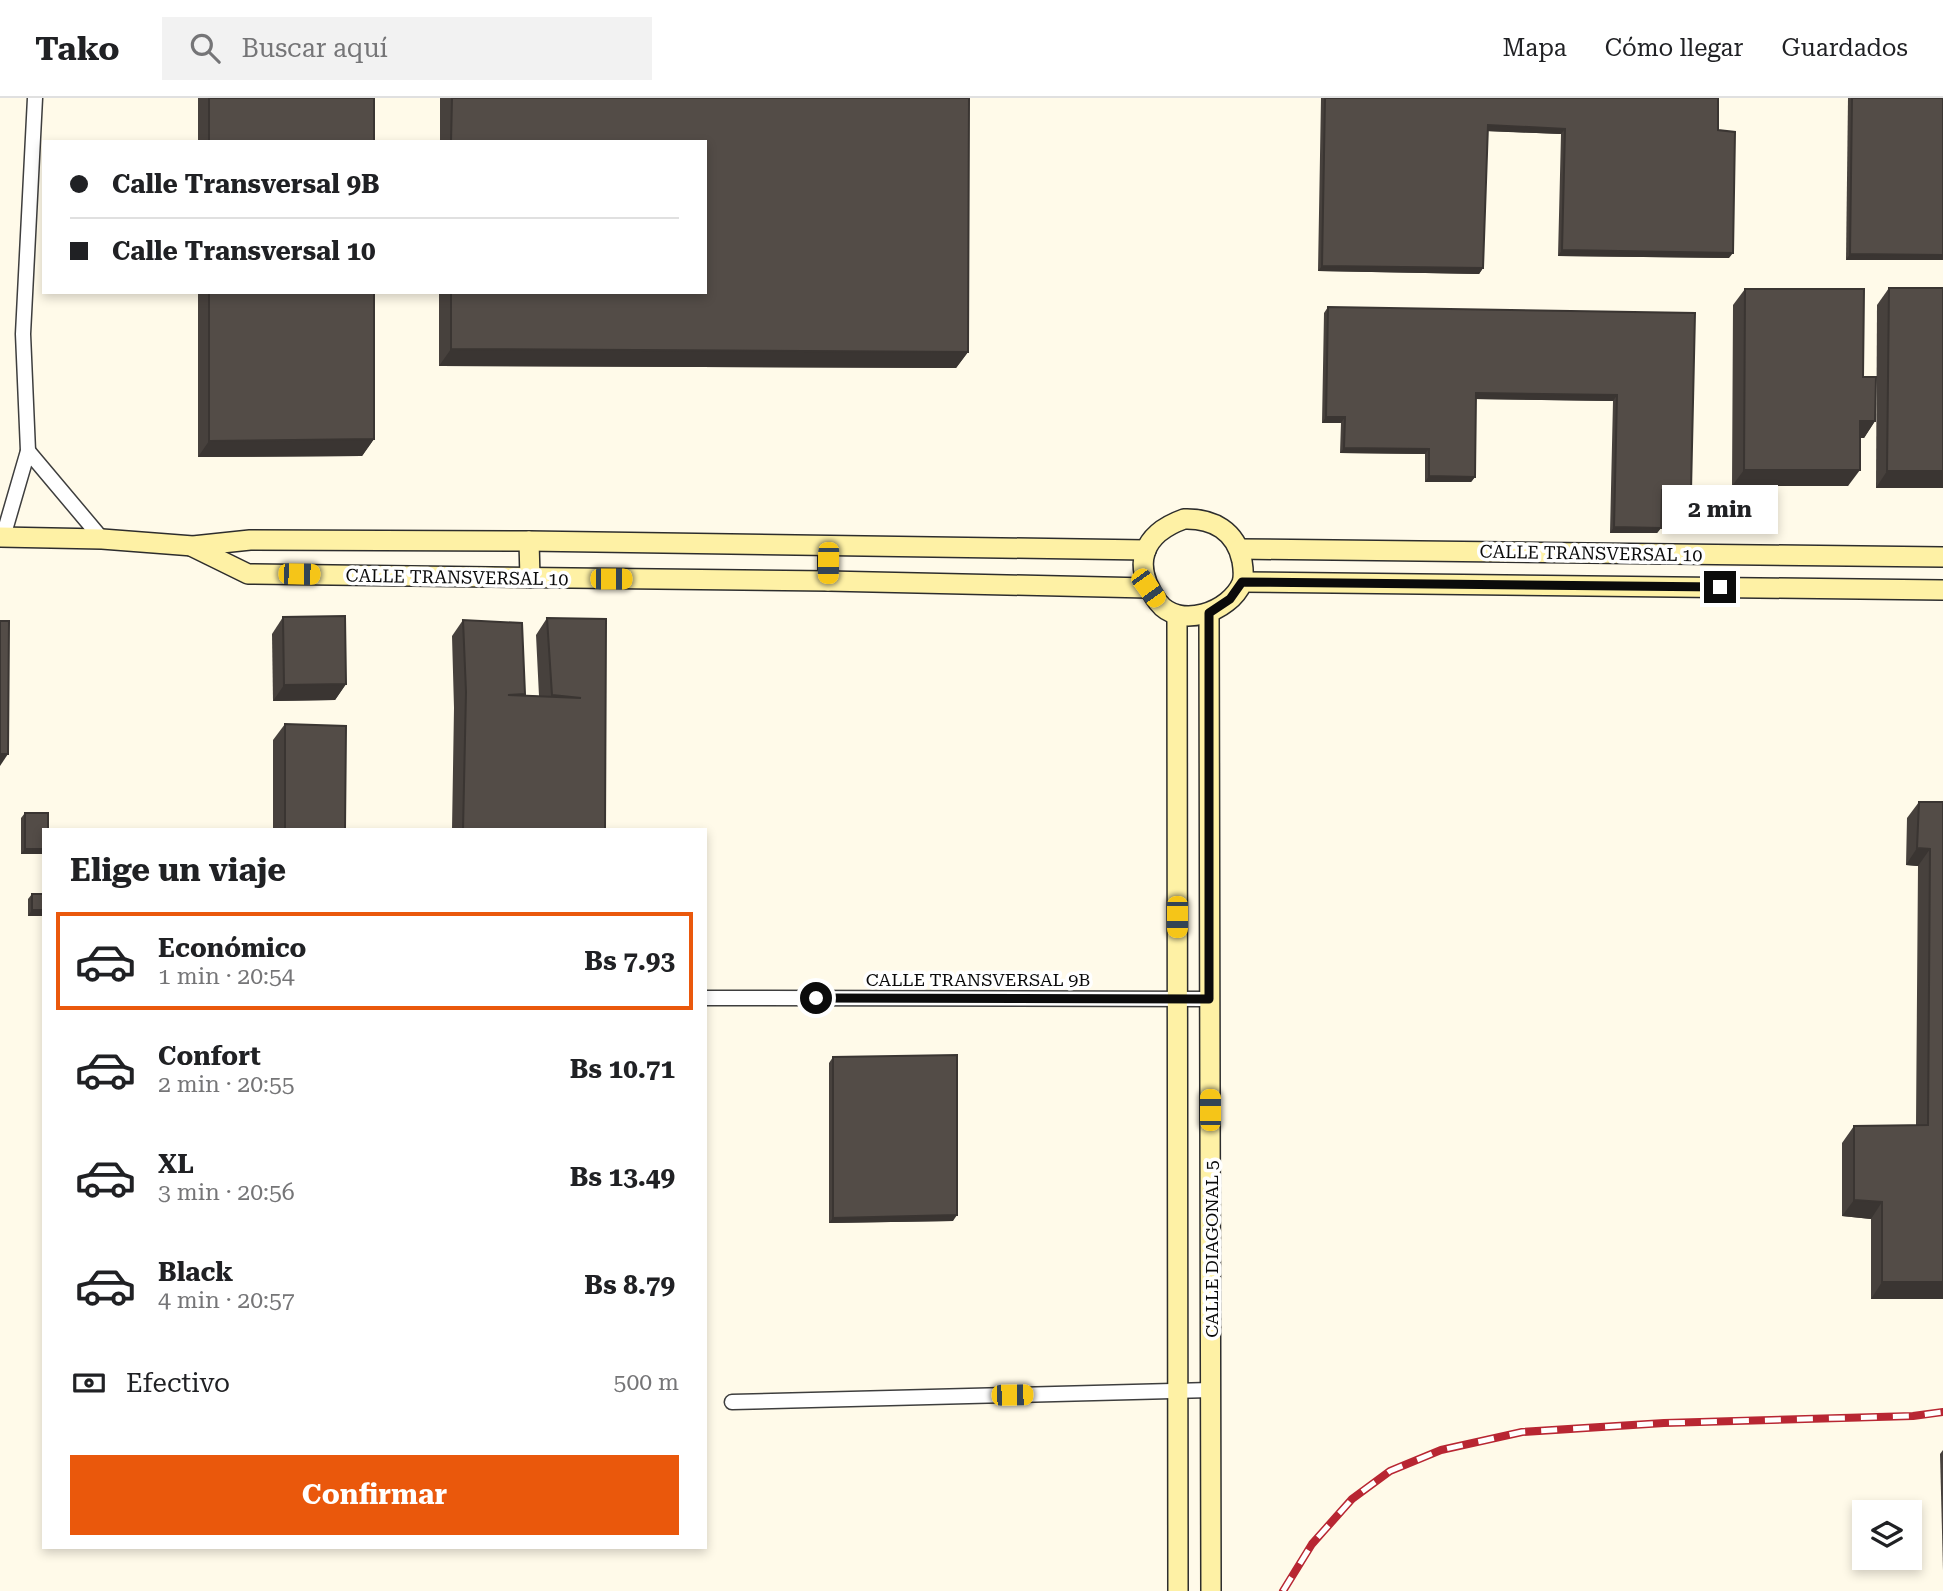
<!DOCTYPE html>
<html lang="es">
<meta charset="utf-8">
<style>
body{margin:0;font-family:"Roboto Serif",serif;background:#f2f2f2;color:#202124;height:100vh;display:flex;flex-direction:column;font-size:26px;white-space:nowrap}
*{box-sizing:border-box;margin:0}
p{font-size:23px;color:#757577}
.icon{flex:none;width:38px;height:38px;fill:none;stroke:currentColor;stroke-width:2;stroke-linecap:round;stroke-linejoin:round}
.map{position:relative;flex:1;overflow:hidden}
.details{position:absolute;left:42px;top:730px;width:665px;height:721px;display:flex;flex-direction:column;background:#fff;border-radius:0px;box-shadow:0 4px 10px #0003}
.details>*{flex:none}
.hud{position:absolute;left:42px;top:42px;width:665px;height:154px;border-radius:0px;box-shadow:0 4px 10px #0003;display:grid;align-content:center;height:154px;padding:0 28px;background:#fff}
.tools{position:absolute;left:1852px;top:1402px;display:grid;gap:14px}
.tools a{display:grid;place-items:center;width:70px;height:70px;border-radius:0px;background:#fff;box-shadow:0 4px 10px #0003;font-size:35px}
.end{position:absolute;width:32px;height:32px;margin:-16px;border:9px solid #0b0b0b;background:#fff;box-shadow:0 0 0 4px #fff}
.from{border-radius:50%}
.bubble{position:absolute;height:49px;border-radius:0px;background:#fff;box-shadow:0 4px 10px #0003;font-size:23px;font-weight:700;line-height:49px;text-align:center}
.car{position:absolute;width:21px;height:42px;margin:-21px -10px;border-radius:9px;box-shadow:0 0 5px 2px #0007;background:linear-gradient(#f5c518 24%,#345 0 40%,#f5c518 0 76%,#345 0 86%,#f5c518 0)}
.hud b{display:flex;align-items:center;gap:24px;height:66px;font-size:26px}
.hud b+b{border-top:2px solid #e0e0e0}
.hud i{width:18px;height:18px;background:#202124}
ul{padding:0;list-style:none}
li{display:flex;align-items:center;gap:21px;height:98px;margin:0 14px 10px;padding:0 14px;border:4px solid transparent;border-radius:0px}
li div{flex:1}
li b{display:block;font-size:26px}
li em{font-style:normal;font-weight:700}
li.selected{border-color:#ea580c}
li>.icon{width:63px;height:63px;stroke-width:1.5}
h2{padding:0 28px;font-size:32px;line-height:84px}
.pay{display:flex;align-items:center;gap:18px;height:77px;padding:0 28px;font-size:26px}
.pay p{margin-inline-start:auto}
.action{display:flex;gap:14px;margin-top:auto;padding:14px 28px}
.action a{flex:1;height:80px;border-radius:0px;background:#ea580c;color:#fff;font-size:28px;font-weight:700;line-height:80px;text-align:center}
header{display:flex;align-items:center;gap:42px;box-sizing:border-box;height:98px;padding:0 35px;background:#fff;border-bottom:2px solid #e0e0e0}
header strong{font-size:33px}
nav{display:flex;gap:38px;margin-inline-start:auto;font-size:24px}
.search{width:490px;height:63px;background:#f2f2f2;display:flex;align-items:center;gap:18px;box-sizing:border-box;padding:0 24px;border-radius:0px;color:#757577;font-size:26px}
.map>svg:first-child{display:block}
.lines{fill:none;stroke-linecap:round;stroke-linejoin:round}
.street-casing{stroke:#3e3e3e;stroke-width:17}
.secondary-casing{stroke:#2d2d2d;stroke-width:22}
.street{stroke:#fff;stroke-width:14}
.secondary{stroke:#fef1a5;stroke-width:19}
.rail-casing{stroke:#b82632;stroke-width:8}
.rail{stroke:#fff;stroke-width:5;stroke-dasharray:16;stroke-linecap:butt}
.wall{fill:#47413d}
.shaded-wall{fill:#3a3532}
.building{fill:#534c47;stroke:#3a3532;stroke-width:2}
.route{stroke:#0b0b0b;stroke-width:9}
.labels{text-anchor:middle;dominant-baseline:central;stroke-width:7;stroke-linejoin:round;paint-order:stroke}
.street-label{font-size:18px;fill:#0b0b0b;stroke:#fff}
</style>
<header>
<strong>Tako</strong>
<div class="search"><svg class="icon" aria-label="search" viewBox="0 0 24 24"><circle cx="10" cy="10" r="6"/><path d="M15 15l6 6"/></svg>Buscar aquí</div>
<nav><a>Mapa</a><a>Cómo llegar</a><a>Guardados</a></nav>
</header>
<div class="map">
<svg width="1943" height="1493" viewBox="0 0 1943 1493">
<rect width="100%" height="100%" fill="#fffae9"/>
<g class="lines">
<defs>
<g id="street">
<path d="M28,353l74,88"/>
<path d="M3,439l25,-86 -5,-117 12,-236"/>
<path d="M705,900l504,1"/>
<path d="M732,1304l479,-12"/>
</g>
<g id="secondary">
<path d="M1184,421c29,-1 52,12 58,42 1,6 2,16 0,22 -12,29 -63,47 -84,19 -27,-37 -16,-68 26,-83z"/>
<path d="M0,439l102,2 91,7 57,-6 279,1 617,9"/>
<path d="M529,443l1,37"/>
<path d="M193,449l55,27 580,7 320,7"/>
<path d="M1239,451l704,8"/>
<path d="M828,483v-35"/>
<path d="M1243,484l700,8"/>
<path d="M1209,515l2,978"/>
<path d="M1177,517l1,976"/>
</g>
</defs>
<use href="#street" class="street-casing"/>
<use href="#secondary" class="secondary-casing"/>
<use href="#street" class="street"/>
<use href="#secondary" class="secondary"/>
<defs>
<path id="rail" d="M1283,1493l29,-47 40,-45 38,-28 51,-21 81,-18 142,-9 249,-7 30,-4"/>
</defs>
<use href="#rail" class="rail-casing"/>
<use href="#rail" class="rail"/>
</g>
<g class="wall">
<rect x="198" y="0" width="176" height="44"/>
<path d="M440,0h529l-1,254 -12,16 -517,-2v-74h266v-150h-265z"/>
<path d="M1321,0h397v32l11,128 -171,-2 3,-122 -73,-3 -5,137 -4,6 -161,-3z"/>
<path d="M1848,0h95v162h-97z"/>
<path d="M1889,190h54v200h-67l1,-183z"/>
<path d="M1745,191l118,88 12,44 -11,17h-4l-12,48h-116l1,-181z"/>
<path d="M198,194h176v147l-12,17 -164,1z"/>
<path d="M1328,209l367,6 -8,183h-25l-1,32 -4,5h-47l3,-132 -137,-2 -1,78 -4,5h-46v-28l-85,-1 1,-30h-19l2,-110z"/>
<path d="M283,519l63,67 -11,16 -62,1 -1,-67z"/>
<path d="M547,520l58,212h-153l2,-122 -2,-72 11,-16 61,75 15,1 -3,-61z"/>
<path d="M285,626l60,106h-72v-90z"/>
<path d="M1919,704h24v497h-72v-80l-29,-3v-73l12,-17 62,-1 2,-259 -12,-1 1,-47z"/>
<path d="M25,715l19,41h-23v-36z"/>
<path d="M32,796h12v22h-16v-17z"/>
<path d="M833,959l120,164 -124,2v-160z"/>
<path d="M1943,1352v121l-3,-117z"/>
</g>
<g class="shaded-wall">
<path d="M1488,27l77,4 -4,5 -77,-3z"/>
<path d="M1562,152l171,3 -4,5 -171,-2z"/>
<path d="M1850,156l93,1v5h-97z"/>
<path d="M1322,168l161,2 -4,6 -161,-3z"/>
<path d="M451,251l517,3 -12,16 -517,-2z"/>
<path d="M1476,295l141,2 -4,6 -141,-2z"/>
<path d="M1326,319h19l-4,6h-19z"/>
<path d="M1860,323h15l-11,17h-15z"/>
<path d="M374,341l-12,17 -164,1 11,-16z"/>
<path d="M1344,350l85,1 -4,5 -85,-1z"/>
<path d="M1744,372h116l-12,16h-116z"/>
<path d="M1887,373h56v17h-67z"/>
<path d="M1429,378l46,1 -4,5h-46z"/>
<path d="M1662,392l29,1 -4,5h-29z"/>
<path d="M1614,429l47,1 -4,5h-47z"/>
<path d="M346,586l-11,16 -62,1 11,-16z"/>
<path d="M0,656h8l-8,12z"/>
<path d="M1917,750l13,1 -12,17 -12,-1z"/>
<path d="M25,751h19v5h-23z"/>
<path d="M32,812h12v6h-16z"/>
<path d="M1854,1102l28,2 -11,17 -29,-3z"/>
<path d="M957,1117l-4,6 -124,2 4,-5z"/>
<path d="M1882,1184h61v17h-72z"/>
</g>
<g class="building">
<rect x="209" y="0" width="165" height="44"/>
<path d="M452,0h517l-1,254 -517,-3v-57h254v-150h-254z"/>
<path d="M1325,0h393v32l17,2 -2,121 -171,-3 3,-121 -77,-4 -5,143 -161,-2z"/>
<path d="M1852,0h91v157l-93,-1z"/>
<path d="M1889,190h54v183h-56z"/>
<path d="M1745,191h119l-1,88h13l-1,44h-15v49h-116z"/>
<path d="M209,194h165v147l-165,2z"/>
<path d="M1328,209l367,6 -4,178 -29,-1 -1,38 -47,-1 3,-132 -141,-2 -1,84 -46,-1v-27l-85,-1 1,-31h-19z"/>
<path d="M345,518l1,68 -62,1 -1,-68z"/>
<path d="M547,520l59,1 -1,211h-142l3,-138 -3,-72 59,3 3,71 -17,1 73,3 -29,-3z"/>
<path d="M0,523h9l-1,133h-8z"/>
<path d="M285,626l61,2 -1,104h-60z"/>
<path d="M1919,704h24v480h-61v-80l-28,-2v-74l74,-1 2,-276 -13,-1z"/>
<path d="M25,715h23v17h-4v19h-19z"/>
<rect x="32" y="796" width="12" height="16"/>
<path d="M957,957v160l-124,3v-161z"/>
</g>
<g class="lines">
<path class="route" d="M816,900l393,1v-386l21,-14 12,-17 478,5"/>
</g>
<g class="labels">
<g class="street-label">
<text transform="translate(1591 455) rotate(1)">CALLE TRANSVERSAL 10</text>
<text transform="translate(457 479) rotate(1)">CALLE TRANSVERSAL 10</text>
<text x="978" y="881">CALLE TRANSVERSAL 9B</text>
<text transform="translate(1211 1151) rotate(-90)">CALLE DIAGONAL 5</text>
</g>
</g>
</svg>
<div class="tools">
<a><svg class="icon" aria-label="layers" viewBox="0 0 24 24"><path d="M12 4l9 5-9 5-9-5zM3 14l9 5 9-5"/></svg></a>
</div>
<i class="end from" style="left:816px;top:900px"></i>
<i class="end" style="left:1720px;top:489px"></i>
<div class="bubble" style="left:1662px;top:387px;width:116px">2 min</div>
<i class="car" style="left:828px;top:465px;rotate:181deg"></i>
<i class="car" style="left:299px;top:476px;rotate:91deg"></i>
<i class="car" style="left:611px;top:481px;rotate:90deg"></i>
<i class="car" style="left:1148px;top:490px;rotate:144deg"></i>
<i class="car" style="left:1177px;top:819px;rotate:180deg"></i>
<i class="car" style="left:1210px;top:1012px;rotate:0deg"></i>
<i class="car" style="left:1012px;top:1297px;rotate:89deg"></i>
<div class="hud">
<b><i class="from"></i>Calle Transversal 9B</b>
<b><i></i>Calle Transversal 10</b>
</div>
<section class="details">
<h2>Elige un viaje</h2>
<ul>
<li class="selected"><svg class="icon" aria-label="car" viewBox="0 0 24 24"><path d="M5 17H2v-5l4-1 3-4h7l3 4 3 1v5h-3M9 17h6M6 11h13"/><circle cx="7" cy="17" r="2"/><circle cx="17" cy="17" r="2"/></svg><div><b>Económico</b><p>1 min · 20:54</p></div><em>Bs 7.93</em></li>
<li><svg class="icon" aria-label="car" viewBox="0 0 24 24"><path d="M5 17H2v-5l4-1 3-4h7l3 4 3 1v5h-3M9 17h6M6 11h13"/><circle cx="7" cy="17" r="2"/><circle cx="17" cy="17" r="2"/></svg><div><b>Confort</b><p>2 min · 20:55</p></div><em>Bs 10.71</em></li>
<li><svg class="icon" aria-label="car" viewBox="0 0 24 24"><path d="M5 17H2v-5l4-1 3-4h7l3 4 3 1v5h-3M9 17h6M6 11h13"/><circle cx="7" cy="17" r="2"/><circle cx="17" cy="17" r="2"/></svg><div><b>XL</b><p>3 min · 20:56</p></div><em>Bs 13.49</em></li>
<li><svg class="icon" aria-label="car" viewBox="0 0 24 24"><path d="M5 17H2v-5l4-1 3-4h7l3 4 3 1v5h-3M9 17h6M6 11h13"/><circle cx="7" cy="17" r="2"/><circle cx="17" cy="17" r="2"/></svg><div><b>Black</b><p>4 min · 20:57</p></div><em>Bs 8.79</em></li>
</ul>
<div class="pay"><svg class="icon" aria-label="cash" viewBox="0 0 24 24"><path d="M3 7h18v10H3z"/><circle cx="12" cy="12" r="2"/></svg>Efectivo<p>500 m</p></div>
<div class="action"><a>Confirmar</a></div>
</section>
</div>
